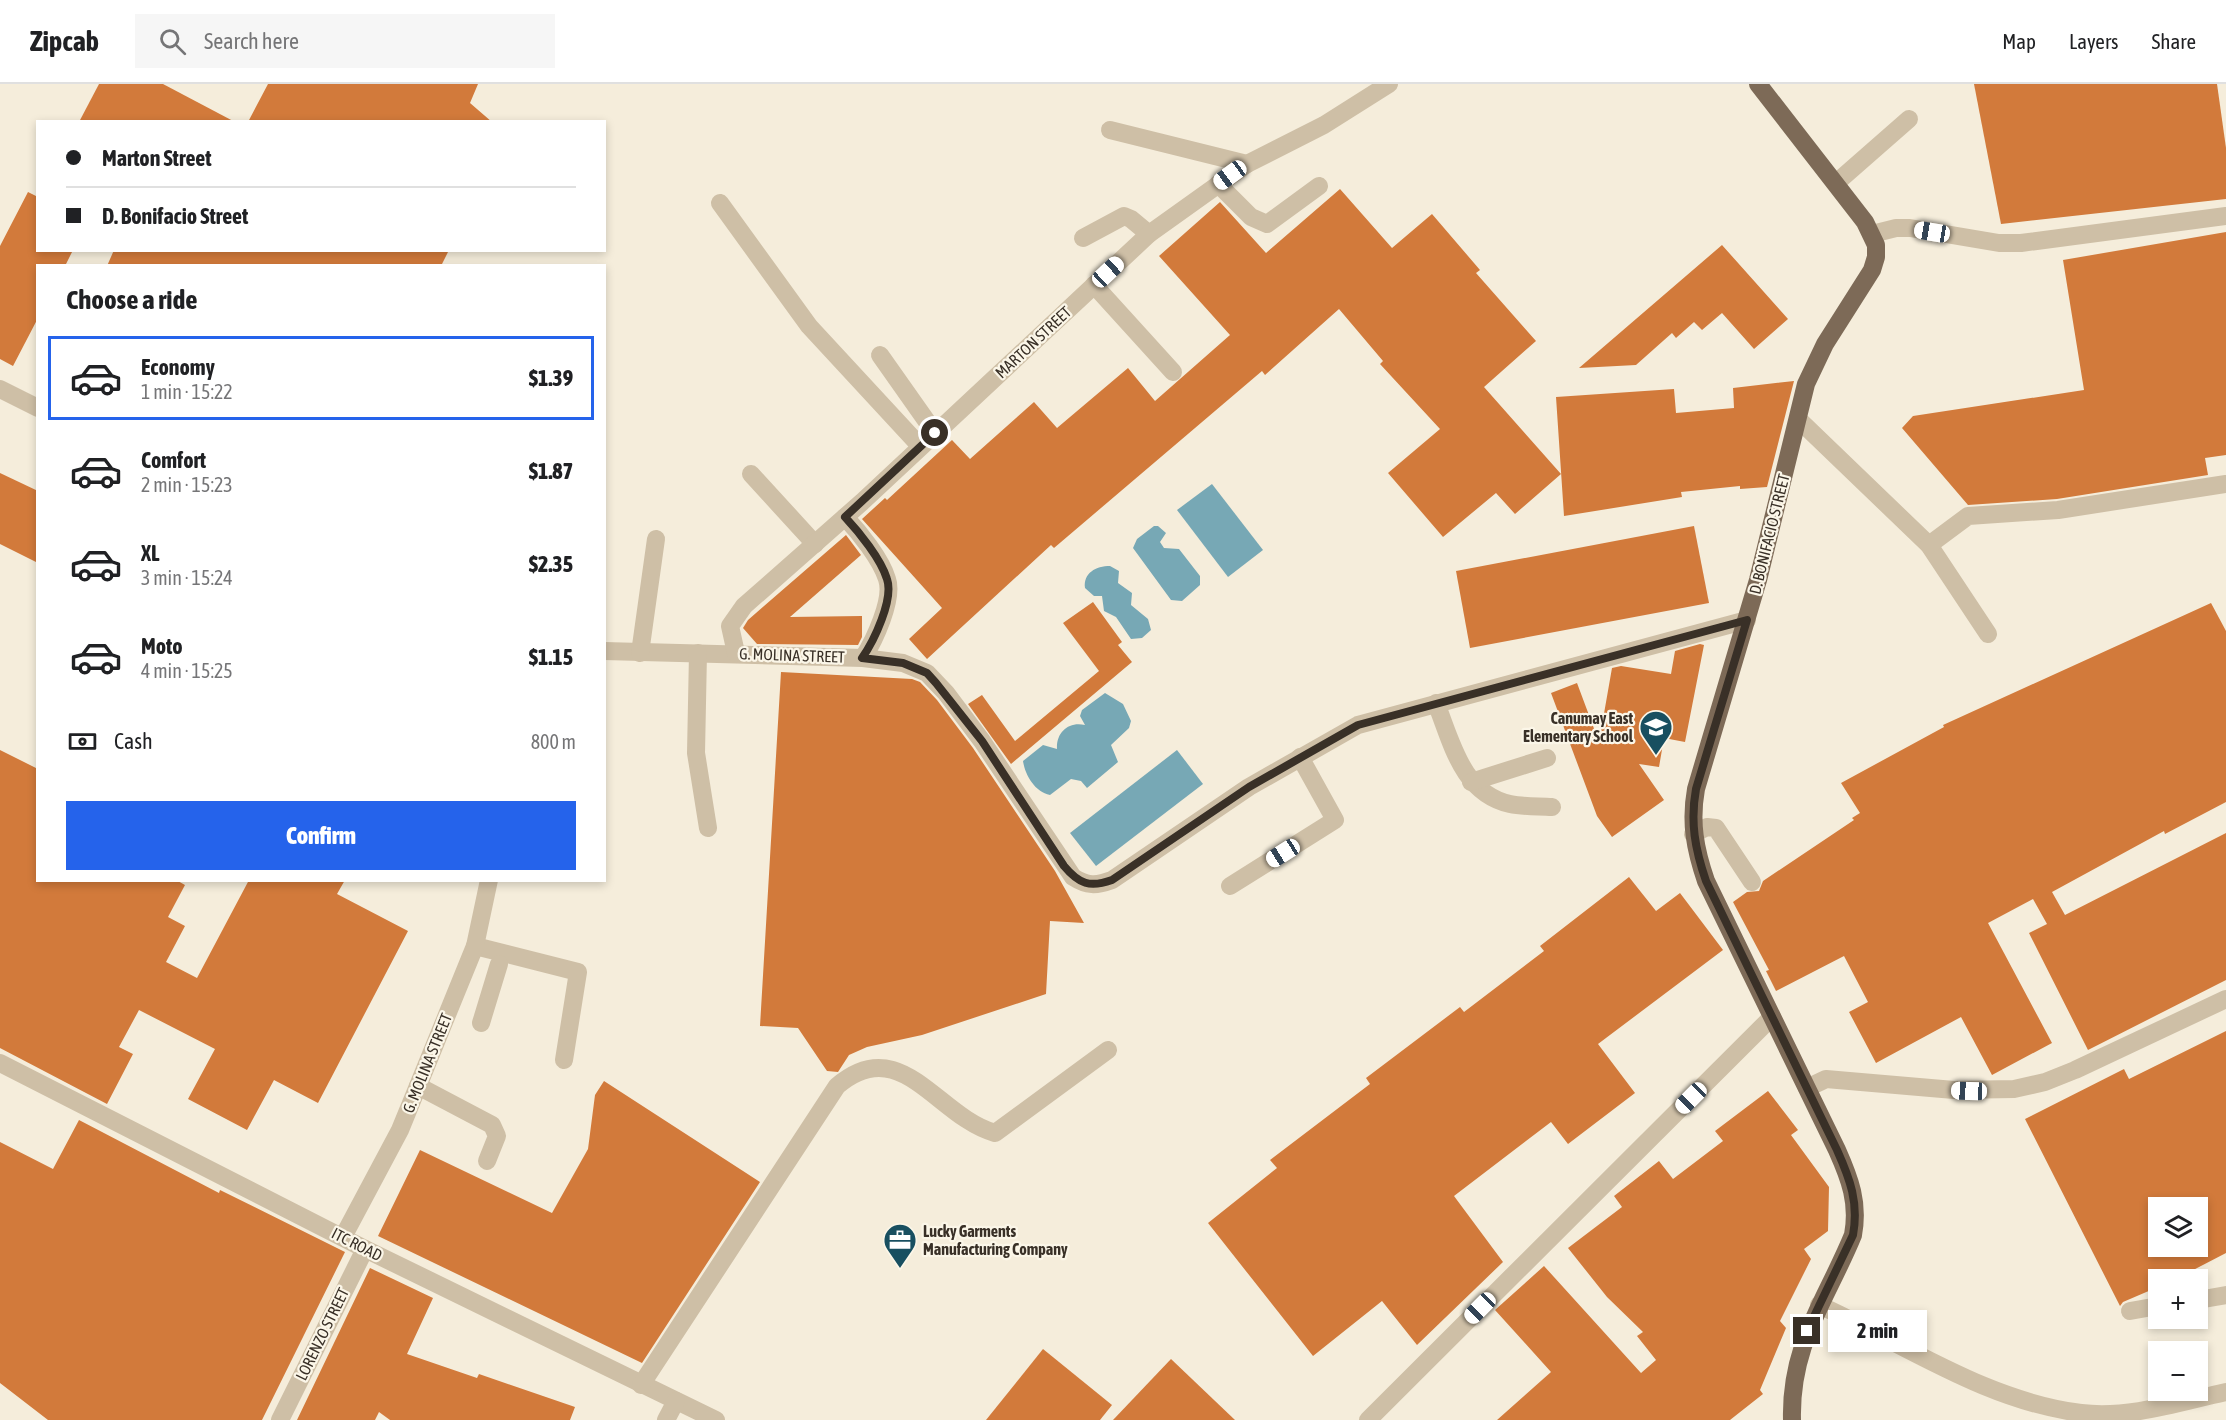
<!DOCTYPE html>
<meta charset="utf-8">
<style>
body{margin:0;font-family:"Asap Condensed",sans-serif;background:#f6f6f6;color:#202124;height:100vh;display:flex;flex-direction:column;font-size:22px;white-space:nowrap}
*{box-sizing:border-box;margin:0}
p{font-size:20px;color:#757577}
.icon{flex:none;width:33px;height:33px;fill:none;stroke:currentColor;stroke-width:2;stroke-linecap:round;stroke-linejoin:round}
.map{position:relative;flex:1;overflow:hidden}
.side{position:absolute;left:36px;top:180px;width:570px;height:618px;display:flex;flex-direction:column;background:#fff;border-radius:0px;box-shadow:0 3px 9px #0003}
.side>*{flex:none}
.top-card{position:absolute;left:36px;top:36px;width:570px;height:132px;border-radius:0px;box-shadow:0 3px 9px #0003;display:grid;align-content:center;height:132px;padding:0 30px;background:#fff}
.controls{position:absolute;left:2148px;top:1113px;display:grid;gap:12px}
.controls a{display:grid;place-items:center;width:60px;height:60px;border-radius:0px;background:#fff;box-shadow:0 3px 9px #0003;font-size:30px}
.end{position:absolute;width:27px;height:27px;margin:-14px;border:8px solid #393027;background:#fff;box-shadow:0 0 0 3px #fff}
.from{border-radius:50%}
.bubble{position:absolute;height:42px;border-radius:0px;background:#fff;box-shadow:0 3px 9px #0003;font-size:20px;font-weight:800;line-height:42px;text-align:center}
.car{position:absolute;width:18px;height:36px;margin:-18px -9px;border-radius:8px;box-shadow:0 0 4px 2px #0007;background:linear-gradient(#fff 24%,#345 0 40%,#fff 0 76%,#345 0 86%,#fff 0)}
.top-card b{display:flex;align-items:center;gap:21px;height:57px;font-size:22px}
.top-card b+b{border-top:2px solid #e0e0e0}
.top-card i{width:15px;height:15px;background:#202124}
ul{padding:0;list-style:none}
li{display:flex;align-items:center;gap:18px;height:84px;margin:0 12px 9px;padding:0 18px;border:3px solid transparent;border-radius:0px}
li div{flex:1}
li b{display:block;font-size:22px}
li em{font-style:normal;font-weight:800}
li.on{border-color:#2563eb}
li>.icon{width:54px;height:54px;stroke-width:1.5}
h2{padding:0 30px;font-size:27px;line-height:72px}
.pay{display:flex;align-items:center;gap:15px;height:66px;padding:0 30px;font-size:22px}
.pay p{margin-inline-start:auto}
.cta{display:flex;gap:12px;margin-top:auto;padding:12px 30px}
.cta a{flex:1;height:69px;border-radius:0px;background:#2563eb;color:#fff;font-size:24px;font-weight:800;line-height:69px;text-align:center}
header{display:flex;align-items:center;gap:36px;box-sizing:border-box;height:84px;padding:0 30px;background:#fff;border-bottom:2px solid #e0e0e0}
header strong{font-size:28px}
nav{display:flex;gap:33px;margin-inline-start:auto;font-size:21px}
.search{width:420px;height:54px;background:#f6f6f6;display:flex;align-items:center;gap:15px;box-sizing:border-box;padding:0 21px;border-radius:0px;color:#757577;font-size:22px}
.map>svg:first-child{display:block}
.water{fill:#77a8b5}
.building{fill:#d27a3b;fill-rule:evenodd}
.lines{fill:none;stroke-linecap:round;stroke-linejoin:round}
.minor{stroke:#cebfa6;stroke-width:18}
.major{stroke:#7d6a57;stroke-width:18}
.route{stroke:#393027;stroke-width:8}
.labels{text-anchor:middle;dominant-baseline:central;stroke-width:4.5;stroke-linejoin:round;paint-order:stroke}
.street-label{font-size:16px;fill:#393027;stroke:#fbf6e8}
.poi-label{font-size:16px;font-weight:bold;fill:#393027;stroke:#fbf6e8;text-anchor:end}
</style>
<header>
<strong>Zipcab</strong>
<div class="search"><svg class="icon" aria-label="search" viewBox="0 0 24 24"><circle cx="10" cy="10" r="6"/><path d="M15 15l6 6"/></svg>Search here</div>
<nav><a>Map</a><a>Layers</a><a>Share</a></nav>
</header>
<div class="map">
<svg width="2226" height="1336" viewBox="0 0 2226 1336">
<rect width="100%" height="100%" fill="#f5eddb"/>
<g class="water">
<path d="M1212,400l51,66 -35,27 -51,-67z"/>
<path d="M1154,442h4l8,7 -6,9 4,6 15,1 21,27v9l-18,16 -11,-1 -38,-52 4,-9z"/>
<path d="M1110,482l9,5 -1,12 14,10 -1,12 17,14 3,11 -9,8 -11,1 -15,-22 -12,-6 -2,-15h-8l-9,-8c-2,-15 11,-22 25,-22z"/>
<path d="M1105,609l18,11 8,17 -2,7 -18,17 7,17 -31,26 -6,-7 -10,-2 -21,16c-15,-3 -25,-20 -27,-34l20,-16 14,4c-1,-17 12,-28 28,-24l-5,-9 2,-6z"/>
<path d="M1177,666l26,34 -107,82 -26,-33z"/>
</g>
<g class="building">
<path d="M99,0h64l72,38h-156z"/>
<path d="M268,0h210l-8,19 22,19h-244z"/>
<path d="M1974,0h243l9,64v51l-225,25z"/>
<path d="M1340,105l52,59 40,-34 48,56 -4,3 60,68 -52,46 77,87 -46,40 -19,-21 -53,44 -55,-64 52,-44 -60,-65 3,-3 -44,-52 -74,66 -3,-4 -208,177 -3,-3 -124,114 -18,-20 33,-31 -80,-89 23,-21 2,2 65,-60 18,19 64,-57 23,26 71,-60 27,33 75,-66 -71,-79 61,-54 46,51z"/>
<path d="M28,108l10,5v53h35l-8,16h-27v52l-25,48 -13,-7v-113z"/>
<path d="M2226,148v223l-21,3 3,17 -151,24 -89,6 -66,-77 11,-12 171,-26 -21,-130z"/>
<path d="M1722,161l66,74 -34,30 -32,-36 -20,17 -8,-8 -18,16 -4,-5 -36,32 -57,3z"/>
<path d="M114,166h335l-8,16h-334z"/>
<path d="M1794,297l-27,106 -27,2v-3l-59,6 1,5 -118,19 -8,-119 118,-8 2,24 58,-5 -1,-20z"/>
<path d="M0,389l38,18v72l-38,-19z"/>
<path d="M1694,442l15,77 -239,45 -14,-77z"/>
<path d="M846,451l15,20 -71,62 72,-1v21l-4,8 -101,-1 -14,-16 5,-8z"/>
<path d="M1093,518l29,40 -4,3 14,17 -121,102 -43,-60 14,-9 33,46 84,-70 -36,-48z"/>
<path d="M2211,519l15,28v171l-61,32 -1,-3 -112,61 13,23 161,-82v147l-138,70 -59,-117 18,-9 -14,-25 -45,24 64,120 -60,32 -31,-58 -85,46 -27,-51 19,-10 -24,-46 -68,35 -10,-20 3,-1 -36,-68 14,-10 12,-1 4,-10 91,-61 -2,-2 8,-5 -19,-30 103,-56 -1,-2z"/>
<path d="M1700,560l4,1 -19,97 -21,-4 -5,29 -20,-3 25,36 -52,37 -15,-21 -46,-123 26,-10 22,59 13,-74 9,-2 50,8 4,-23z"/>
<path d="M781,588l131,7 8,3 17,18 36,48 82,123 29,52 -34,-2 -4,73 -124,41 -55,12 -18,8 -11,17 -11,-1 -29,-43 -38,-2z"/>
<path d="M0,666l38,19v111h138l9,5 -17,32 17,9 -19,36 31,16 52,-98h96l-8,14 71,37 -90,172 -44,-23 -27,50 -59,-31 27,-50 -76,-39 -20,37 14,7 -26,50 -107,-56z"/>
<path d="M1629,793l27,34 24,-18 43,57 -125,94 37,49 -67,51 -17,-22 -97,74 49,66 -86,83 -35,-44 -69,55 -105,-133 69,-55 -7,-8 100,-76 -4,-6 94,-71 4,5 80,-61 -4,-5z"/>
<path d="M2226,947v222l-52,27h-16v7l-35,15 -3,4 -95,-187 99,-50 5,10zM2158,1124h40v38h-40z"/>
<path d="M604,997l156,101 -118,181 -264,-127 42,-86 132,63 36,-64 7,-54z"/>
<path d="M1768,1007l30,39 -7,5 38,52 -1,44 -24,18 7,10 -31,62 6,7 -26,62 3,4 -33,26h-233l54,-48 -56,-62 49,-44 97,107 15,-13 -19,-24 6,-4 -36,-35 -39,-49 54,-41 -8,-11 45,-35 14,18 50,-38 -8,-10z"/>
<path d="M79,1036l140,73 1,-3 125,62 -83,168h-214l-48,-37v-241l53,27z"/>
<path d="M370,1184l63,30 -26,56 70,24 2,-4 96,33 -5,13h-180l-11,-8 -4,8h-78z"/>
<path d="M1043,1265l69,56 -12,15h-114z"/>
<path d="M1171,1275l64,61h-122z"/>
</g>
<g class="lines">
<g class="minor">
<path d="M1110,46l137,34"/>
<path d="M1836,99l73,-64"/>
<path d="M1218,100l33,33 16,7 52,-38"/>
<path d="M720,119l89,123 111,120"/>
<path d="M1872,150l24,-6h14l89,15h22l205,-27"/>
<path d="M1083,154l41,-22 7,3 18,15"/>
<path d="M1094,201l79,87"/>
<path d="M880,271l55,78"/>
<path d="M0,305l38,19"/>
<path d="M1798,335l131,126 59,89"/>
<path d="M751,390l64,70"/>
<path d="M845,433c14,15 36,42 42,62 7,20 -13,62 -24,79"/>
<path d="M1929,461l39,-29 90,-6 168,-26"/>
<path d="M604,567l259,7 40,5 24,10 19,20 36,48 91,136c14,9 23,9 39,3l137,-93 109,-62 389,-105"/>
<path d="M640,569l16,-114"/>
<path d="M698,569l-2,100 12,75"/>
<path d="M736,569l-6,-27 14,-20 118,-104 287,-268 98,-70 77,-39 65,-41"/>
<path d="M1436,619c16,40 26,90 74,101 14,3 29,2 42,3"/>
<path d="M1471,698l76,-24"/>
<path d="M1693,750l14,-7 9,1 36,54"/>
<path d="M1230,802l105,-66 -35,-63"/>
<path d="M475,862l103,26 -14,88"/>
<path d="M481,939l18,-59"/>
<path d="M0,979l365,186 351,171"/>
<path d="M418,1002l74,39 5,11 -10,25"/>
<path d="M1807,1004l19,-9 128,11 60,-1 31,-7 30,-12 151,-71"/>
<path d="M343,1153l57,-107 18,-44 57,-140 14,-66"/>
<path d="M2198,1216l28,-5"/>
<path d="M1819,1221c86,39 167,96 262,108 48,6 99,-11 145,-21"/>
<path d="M2130,1227l28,-5"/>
<path d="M641,1301l196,-299c64,-55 100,31 158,47l113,-83"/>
<path d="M280,1336l85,-171"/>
<path d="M666,1336l10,-19"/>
<path d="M1368,1336l404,-403"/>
</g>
<path class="major" d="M1758,0l107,138 11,23v12l-4,13 -47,74 -19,40 -48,196 -62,209c-6,33 -1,60 10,92l131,269c13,29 22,53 16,85 -27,66 -63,109 -61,185"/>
</g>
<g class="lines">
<path class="route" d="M935,349l-90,84c14,15 36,42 42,62 7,20 -13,62 -25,79l41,5 24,10 9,10 46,58 82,125c15,18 26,22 48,14l137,-93 109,-62 389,-105 -51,169c-6,33 -1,60 10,92l131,269c13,29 22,53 16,85l-46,96"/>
</g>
<defs>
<symbol id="school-pin" viewBox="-11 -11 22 30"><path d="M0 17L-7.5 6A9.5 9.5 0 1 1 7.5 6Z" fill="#184f60" stroke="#fbf6e8"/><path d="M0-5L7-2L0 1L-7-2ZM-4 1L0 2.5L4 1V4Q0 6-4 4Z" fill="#fff"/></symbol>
<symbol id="office-pin" viewBox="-11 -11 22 30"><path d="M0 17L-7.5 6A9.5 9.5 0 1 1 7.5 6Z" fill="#184f60" stroke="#fbf6e8"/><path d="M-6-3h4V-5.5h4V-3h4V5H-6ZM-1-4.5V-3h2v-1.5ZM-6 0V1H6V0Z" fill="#fff"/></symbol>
</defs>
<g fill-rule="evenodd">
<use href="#school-pin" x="1637" y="624" width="38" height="52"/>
<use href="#office-pin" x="881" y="1137" width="38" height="52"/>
</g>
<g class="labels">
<g class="street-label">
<text transform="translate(1033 258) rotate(-43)">MARTON STREET</text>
<text transform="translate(1769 450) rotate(-76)">D. BONIFACIO STREET</text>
<text transform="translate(792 571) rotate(2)">G. MOLINA STREET</text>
<text transform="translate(427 979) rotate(-68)">G. MOLINA STREET</text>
<text transform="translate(357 1160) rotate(27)">ITC ROAD</text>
<text transform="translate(322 1250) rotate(-64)">LORENZO STREET</text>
</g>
<g class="poi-label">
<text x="1633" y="634">Canumay East<tspan x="1633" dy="18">Elementary School</tspan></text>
<text x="923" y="1147" text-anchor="start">Lucky Garments<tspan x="923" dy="18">Manufacturing Company</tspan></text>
</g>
</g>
</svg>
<div class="controls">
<a><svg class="icon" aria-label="layers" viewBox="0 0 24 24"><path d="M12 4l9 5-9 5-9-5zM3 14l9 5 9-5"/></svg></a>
<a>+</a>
<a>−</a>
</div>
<i class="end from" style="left:935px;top:349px"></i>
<i class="end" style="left:1807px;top:1247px"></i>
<div class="bubble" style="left:1828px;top:1226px;width:99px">2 min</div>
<i class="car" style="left:1230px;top:91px;rotate:234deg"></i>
<i class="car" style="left:1932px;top:148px;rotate:279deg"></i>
<i class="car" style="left:1108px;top:188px;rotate:47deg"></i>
<i class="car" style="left:1283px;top:769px;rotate:238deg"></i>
<i class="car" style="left:1969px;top:1007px;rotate:272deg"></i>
<i class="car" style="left:1691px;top:1014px;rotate:225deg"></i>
<i class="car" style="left:1480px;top:1224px;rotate:225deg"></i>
<div class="top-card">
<b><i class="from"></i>Marton Street</b>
<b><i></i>D. Bonifacio Street</b>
</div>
<section class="side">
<h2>Choose a ride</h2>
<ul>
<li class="on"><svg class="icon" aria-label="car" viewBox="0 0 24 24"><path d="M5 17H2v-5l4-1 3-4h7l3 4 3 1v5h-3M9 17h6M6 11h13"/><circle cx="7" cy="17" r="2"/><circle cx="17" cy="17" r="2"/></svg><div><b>Economy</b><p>1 min · 15:22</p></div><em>$1.39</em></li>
<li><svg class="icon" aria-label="car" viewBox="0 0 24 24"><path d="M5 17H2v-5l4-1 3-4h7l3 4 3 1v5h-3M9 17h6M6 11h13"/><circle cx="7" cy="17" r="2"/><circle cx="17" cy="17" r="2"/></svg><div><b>Comfort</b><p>2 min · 15:23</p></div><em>$1.87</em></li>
<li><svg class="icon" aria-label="car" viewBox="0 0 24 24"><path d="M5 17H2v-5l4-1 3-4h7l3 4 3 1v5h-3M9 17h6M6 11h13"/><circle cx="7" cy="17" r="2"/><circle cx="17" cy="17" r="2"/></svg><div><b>XL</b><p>3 min · 15:24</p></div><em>$2.35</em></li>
<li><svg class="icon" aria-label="car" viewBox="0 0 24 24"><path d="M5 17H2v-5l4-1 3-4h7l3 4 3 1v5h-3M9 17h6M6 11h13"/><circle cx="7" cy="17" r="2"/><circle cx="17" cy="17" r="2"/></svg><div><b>Moto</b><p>4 min · 15:25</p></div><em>$1.15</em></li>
</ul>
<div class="pay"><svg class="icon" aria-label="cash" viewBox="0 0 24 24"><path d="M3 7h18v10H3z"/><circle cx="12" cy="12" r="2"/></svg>Cash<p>800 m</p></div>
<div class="cta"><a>Confirm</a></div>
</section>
</div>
